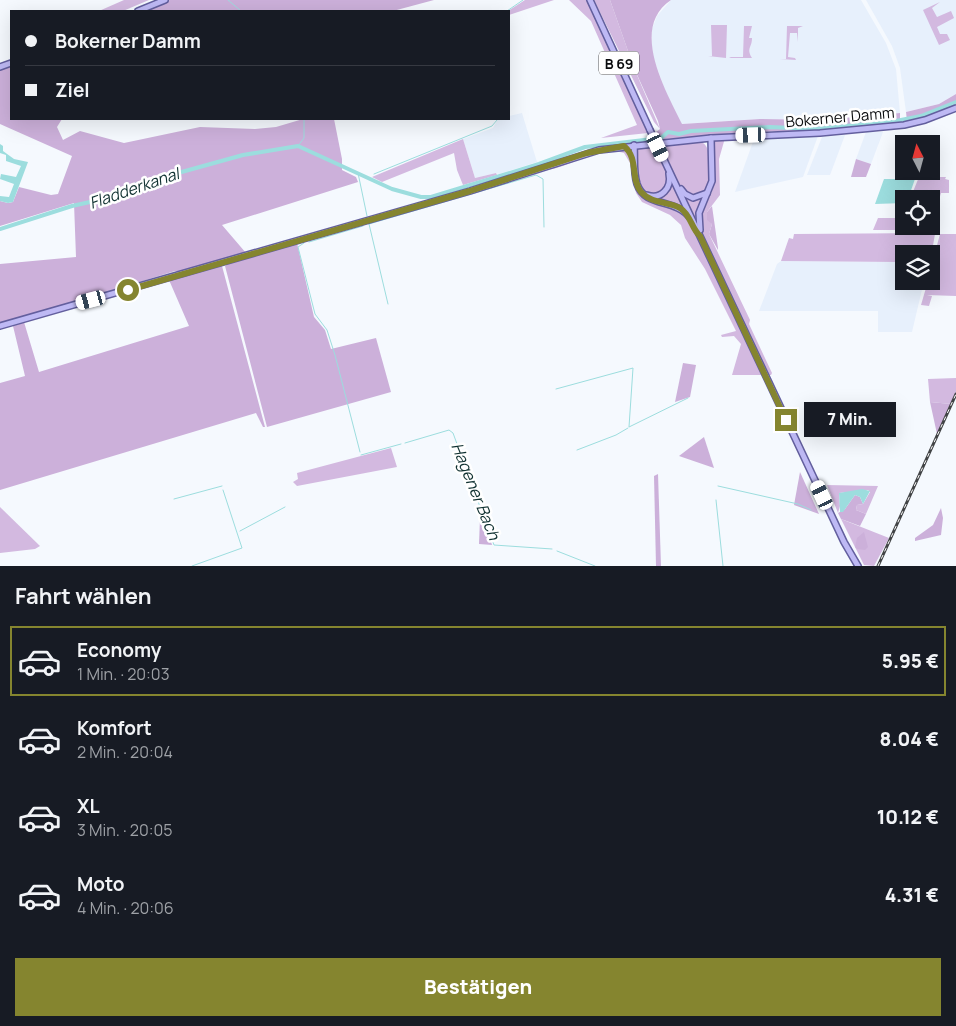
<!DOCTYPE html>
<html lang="de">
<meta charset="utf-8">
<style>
body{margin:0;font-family:Manrope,sans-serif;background:#20242c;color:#f1f3f6;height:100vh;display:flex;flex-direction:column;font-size:19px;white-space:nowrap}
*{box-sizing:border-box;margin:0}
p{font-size:16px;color:#9ea1a6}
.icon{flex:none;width:28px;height:28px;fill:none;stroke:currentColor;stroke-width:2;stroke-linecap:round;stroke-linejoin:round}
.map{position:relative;height:566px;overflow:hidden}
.sheet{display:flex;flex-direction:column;background:#171b24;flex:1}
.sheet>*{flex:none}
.hud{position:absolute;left:10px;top:10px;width:500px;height:110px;border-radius:0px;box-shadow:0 5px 20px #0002;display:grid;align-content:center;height:110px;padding:0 15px;background:#171b24}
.needle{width:32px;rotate:354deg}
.fabs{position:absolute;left:895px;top:135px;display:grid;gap:10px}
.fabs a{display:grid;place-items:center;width:45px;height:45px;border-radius:0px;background:#171b24;box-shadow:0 5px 20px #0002;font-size:25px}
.end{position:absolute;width:22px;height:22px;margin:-11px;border:6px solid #85852f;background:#fff;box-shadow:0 0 0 2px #fff}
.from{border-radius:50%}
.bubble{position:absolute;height:35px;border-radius:0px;background:#171b24;box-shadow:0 5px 20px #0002;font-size:16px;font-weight:800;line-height:35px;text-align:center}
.car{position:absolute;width:15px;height:30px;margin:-15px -8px;border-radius:6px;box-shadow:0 0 4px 1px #0007;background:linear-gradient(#fff 24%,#345 0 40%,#fff 0 76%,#345 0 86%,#fff 0)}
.hud b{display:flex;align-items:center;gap:18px;height:48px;font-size:19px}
.hud b+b{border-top:1px solid #363941}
.hud i{width:12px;height:12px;background:#f1f3f6}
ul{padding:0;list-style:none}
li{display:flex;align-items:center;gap:15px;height:70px;margin:0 10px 8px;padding:0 5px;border:2px solid transparent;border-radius:0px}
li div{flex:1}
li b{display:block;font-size:19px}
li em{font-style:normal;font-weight:800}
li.on{border-color:#85852f}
li>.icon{width:45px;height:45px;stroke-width:1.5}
h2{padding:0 15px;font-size:22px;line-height:60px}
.cta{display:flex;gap:10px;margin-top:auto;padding:10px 15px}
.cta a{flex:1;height:58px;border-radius:0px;background:#85852f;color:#fff;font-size:20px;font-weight:800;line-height:58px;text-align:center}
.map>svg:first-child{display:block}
.built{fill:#e7f0fc}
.green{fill:#d3b9e0}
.forest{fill:#ccb0da}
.water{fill:#9cddde}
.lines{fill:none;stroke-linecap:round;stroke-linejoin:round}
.stream{stroke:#9cddde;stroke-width:1}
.river{stroke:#9cddde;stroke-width:4}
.major-casing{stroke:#635f9e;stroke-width:8}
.major{stroke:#beb9f4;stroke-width:5}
.rail-casing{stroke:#414345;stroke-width:3}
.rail{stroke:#fff;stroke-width:1;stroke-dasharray:4;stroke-linecap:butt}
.major-bridge-casing{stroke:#635f9e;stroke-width:8;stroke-linecap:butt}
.major-bridge{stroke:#beb9f4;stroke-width:5}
.route{stroke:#85852f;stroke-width:6}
.labels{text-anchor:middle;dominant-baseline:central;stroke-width:5;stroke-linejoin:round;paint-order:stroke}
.shield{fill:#fff;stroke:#545556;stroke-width:1}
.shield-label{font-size:14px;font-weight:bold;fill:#0b0c0e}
.street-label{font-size:15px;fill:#0b0c0e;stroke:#fff}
.water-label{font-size:16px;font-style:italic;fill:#103131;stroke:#fff}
</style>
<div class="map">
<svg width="956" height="566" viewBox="0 0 956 566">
<rect width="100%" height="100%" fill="#f5f9fe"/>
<g class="built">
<path d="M671,0h190l25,43 10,26 4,44 -79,7 -61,-1 -79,5 -15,-31 -15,-41 1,-23 5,-13z"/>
<path d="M866,0h90v94l-17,10 -33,8 -6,-44 -8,-22z"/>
<path d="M522,113l15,49 -38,12 -3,-1 -21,5 -12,-39 30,-11 5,-9h11v-3z"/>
<path d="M866,132h17l-12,32 -15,-5z"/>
<path d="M845,135l-15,40h-23l15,-38z"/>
<path d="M818,136l-15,41 -68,15 19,-53z"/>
<path d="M932,251l-1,3h-27v27h20l-12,51h-34v-21h-119l18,-47 4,-3 115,1 1,-10z"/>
<path d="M956,392l-77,174h-2l13,-26z"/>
</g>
<g class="green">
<path d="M124,0h25l-26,11h-24z"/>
<path d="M525,0h29l-45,15 -1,-4z"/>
<path d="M569,0h18l61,133 -47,5 36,-13 -46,-104z"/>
<path d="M594,0h16l24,68 26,61 -6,-7z"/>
<path d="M940,2l-8,6 5,9 14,-6 3,7 -17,9 3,7h7l3,6 -11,5 -16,-35z"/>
<path d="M711,25h16l-1,33 -18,-2h4z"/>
<path d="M744,26h8l-3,12h3c0,10 -6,10 0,20h-21l-2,-1h14z"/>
<path d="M787,26h16l-5,2v14l-1,-9h-7l-2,24 7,1 1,2 -16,-1h6z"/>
<path d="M725,138l-6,21 1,36 -13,17 5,12 -3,10 41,86 -1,4 23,49 -1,2h-3l-67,-144c-4,-25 10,-28 13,-48 1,-14 -1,-29 -1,-43z"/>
<path d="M463,139l12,39 21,-5 1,2 -34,10 -6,-15 -3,-17 -72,29 -10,-5z"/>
<path d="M691,141c4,0 9,0 12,2 11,7 7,39 3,48l-13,5 -13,-10 -19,-41z"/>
<path d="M649,146h5l14,29 -2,13 -9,7c-24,-3 -20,-26 -21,-45z"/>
<path d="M624,149l6,5 5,29 7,13 10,6 22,5 14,10 75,158h-31l9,-31 -7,-8 -12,1 -1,-2 15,-4 -31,-62 -20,-31 -4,-13 -11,-10 -28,-13 -6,-9 -6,-30 -6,-10c-25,-8 -53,14 -77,17l46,-17z"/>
<path d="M671,177l16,35 -13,-8 -26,-7 12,-1z"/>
<path d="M919,177h27l-1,2 4,1v13h-8l-8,26h-2v-20h-21z"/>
<path d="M682,194l15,5 8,-3 -8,18v11z"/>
<path d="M878,218h23l-4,12h-24z"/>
<path d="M794,234l136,-1 5,1 -3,17 -34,1 -1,10 -116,-1 8,-23 4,1z"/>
<path d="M940,234h16v62l-29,-1 5,1 -3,10 -8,-1 7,-24h3v-13z"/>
<path d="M956,378v14l-5,12 -21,-2 -2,-23z"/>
<path d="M391,448l6,19 -100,19 -4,-4 5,-3 -1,-6z"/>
<path d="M827,485l51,1 -12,28 -10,-4 1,-5 6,-1 7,-12 -2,-2 -29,3 1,13 -2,7z"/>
<path d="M0,507l40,39 -5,3 -35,4z"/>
<path d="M841,519l48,19 -15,28 -10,-1z"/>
</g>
<g class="forest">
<path d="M170,0h264l-41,11h-250z"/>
<path d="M610,0h61c-42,28 -5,91 11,124l78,-5 61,1 79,-7v9l-84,9 -63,1 -93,8 -4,-8 4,-3 -2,-8 -24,-53z"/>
<path d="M11,66v53h51l-5,8 6,13 17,-9 44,12 76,-16 55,2 21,-2 27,-8h31l8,40v11l14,7 2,5 -136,43 24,28 -62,18h-9l-175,54v-61l76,-7 -2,-54 -74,23v-25l8,2 5,-1 6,-15 32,8 7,-1 14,-38 -72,-32v-54z"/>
<path d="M956,94v10l-28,12 -21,5 -1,-9 33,-8z"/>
<path d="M856,159l15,5 -5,13h-15z"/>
<path d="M712,206l6,42v2l-9,-16 3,-10 -5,-4v-8z"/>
<path d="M297,243l17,74 11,13 6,19 45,-11 15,54 -124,35 -42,-161 5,-3z"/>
<path d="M222,266l43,161h-2l-7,-14 -256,77v-107l25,-7 -12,-50 11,-4 15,50 150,-46 -20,-46z"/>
<path d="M683,363l13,2 -6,32 -15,5z"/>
<path d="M930,402l21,2 -14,30z"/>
<path d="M704,437l10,31 -35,-12z"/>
<path d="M800,472l19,42 -25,-9z"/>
<path d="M658,474l3,92h-5l-2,-90z"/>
<path d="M855,495l5,2 3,7 -6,1 -1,5 10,4 -6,12 -19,-7 -3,-6 7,-4z"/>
<path d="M941,508l2,10 -2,17 -26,6v-3l18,-13z"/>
<path d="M483,516l9,29 -13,-1 1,-26z"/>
<path d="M864,532l4,15 -3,3 -8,-1 -2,-2 2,-9z"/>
</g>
<g class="water">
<path d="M0,144l3,2v5l11,8 14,3 -15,40 -5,1 -8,-2v-5l9,1 5,-13 -14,-5 1,-5 15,3 5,-11 -15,-5v-6l-6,-2z"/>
<path d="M884,179h31l-7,20h-4v4l-29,1z"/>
<path d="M862,489l8,2 -7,13 -3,-7 -5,-2 -12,17h-3l-1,-19z"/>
</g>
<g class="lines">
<g class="stream">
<path d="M228,0l13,11"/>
<path d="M507,11l16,-11"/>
<path d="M298,146l6,-8v-19"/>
<path d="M358,173l9,43"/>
<path d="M374,174l118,-48 5,-6"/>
<path d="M369,224l167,-49 7,4 1,48"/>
<path d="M369,224l19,80"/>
<path d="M309,242l54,-16"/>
<path d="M304,243l-6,4 17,67 12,16 8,25 25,97"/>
<path d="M556,389l77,-21 -4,59 59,-29"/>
<path d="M405,443l44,-13 4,3 41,112 58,4"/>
<path d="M577,450l39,-15 12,-7"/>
<path d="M361,455l40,-11"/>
<path d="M718,486l80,18 13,6"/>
<path d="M174,499l48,-13"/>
<path d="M716,500l7,66"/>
<path d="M240,531l45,-24"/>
<path d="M557,551l38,15"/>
<path d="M192,566l50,-18 -19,-58"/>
</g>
<path class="river" d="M0,229l72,-23 36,-8 23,-12 112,-31 55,-9 94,43 29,8h10l108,-33 46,-17 76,-9 7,-6 11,2 12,-3 79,-4 45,2 81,-8 25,-5 35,-14"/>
<defs>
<g id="major">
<path d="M590,0l60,130"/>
<path d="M138,11l27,-11"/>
<path d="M0,67l11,-4"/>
<path d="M634,145c1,13 -1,26 3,39 8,24 39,14 53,34"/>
<path d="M658,147l186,395 14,24"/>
<path d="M681,189l4,5 8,4 14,-5"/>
<path d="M647,195c14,5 25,-7 22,-21"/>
<path d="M700,230l-1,-17 13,-32 -1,-43"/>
<path d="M0,326l470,-135 129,-41 112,-12 109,-5 84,-8 21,-5 31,-12"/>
</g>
</defs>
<use href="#major" class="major-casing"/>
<use href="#major" class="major"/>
<defs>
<path id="rail" d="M878,566l78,-172"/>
</defs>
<use href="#rail" class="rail-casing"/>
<use href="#rail" class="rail"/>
<defs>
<path id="major-bridge" d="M650,130l8,17"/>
</defs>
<use href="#major-bridge" class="major-bridge-casing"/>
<use href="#major-bridge" class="major-bridge"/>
</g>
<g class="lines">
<path class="route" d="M128,290l342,-99 117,-38 37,-7c15,13 6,32 17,46 11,12 26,9 39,16 11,7 11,20 20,28l86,184"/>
</g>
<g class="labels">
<rect class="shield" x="599" y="51.5" width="40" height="23" rx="4"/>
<g class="shield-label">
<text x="619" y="63">B 69</text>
</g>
<g class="street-label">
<text transform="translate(840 117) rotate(-5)">Bokerner Damm</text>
</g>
<g class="water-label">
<text transform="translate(134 188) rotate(-19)">Fladderkanal</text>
<text transform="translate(476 491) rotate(68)">Hagener Bach</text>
</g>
</g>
</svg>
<div class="fabs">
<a><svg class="needle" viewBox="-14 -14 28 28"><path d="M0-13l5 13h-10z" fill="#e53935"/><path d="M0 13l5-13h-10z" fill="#9ea1a6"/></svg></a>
<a><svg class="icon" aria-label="locate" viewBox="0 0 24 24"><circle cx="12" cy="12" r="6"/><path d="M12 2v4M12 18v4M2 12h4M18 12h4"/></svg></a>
<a><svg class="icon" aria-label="layers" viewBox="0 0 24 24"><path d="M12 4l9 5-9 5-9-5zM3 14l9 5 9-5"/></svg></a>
</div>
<i class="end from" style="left:128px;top:290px"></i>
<i class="end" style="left:786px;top:420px"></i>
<div class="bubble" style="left:804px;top:402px;width:92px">7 Min.</div>
<i class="car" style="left:751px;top:135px;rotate:268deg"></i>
<i class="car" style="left:658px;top:147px;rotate:155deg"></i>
<i class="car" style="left:91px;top:300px;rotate:255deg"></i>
<i class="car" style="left:822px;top:495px;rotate:335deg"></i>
<div class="hud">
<b><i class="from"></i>Bokerner Damm</b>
<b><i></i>Ziel</b>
</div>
</div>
<section class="sheet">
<h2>Fahrt wählen</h2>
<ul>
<li class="on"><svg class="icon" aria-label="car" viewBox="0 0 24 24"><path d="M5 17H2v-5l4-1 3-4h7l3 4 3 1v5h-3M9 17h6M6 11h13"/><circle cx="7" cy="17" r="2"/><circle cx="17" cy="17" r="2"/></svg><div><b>Economy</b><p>1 Min. · 20:03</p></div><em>5.95 €</em></li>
<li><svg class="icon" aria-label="car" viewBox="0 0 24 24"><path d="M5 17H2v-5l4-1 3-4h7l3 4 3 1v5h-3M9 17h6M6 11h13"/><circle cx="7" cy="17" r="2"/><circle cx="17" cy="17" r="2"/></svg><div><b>Komfort</b><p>2 Min. · 20:04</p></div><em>8.04 €</em></li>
<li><svg class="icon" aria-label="car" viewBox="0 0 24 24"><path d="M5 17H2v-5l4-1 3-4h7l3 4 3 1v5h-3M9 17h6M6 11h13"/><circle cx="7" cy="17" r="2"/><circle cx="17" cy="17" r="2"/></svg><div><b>XL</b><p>3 Min. · 20:05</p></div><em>10.12 €</em></li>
<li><svg class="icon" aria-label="car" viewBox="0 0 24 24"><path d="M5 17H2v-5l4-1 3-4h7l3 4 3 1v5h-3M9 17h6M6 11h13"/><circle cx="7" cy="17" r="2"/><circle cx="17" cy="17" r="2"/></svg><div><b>Moto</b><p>4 Min. · 20:06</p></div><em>4.31 €</em></li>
</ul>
<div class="cta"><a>Bestätigen</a></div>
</section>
